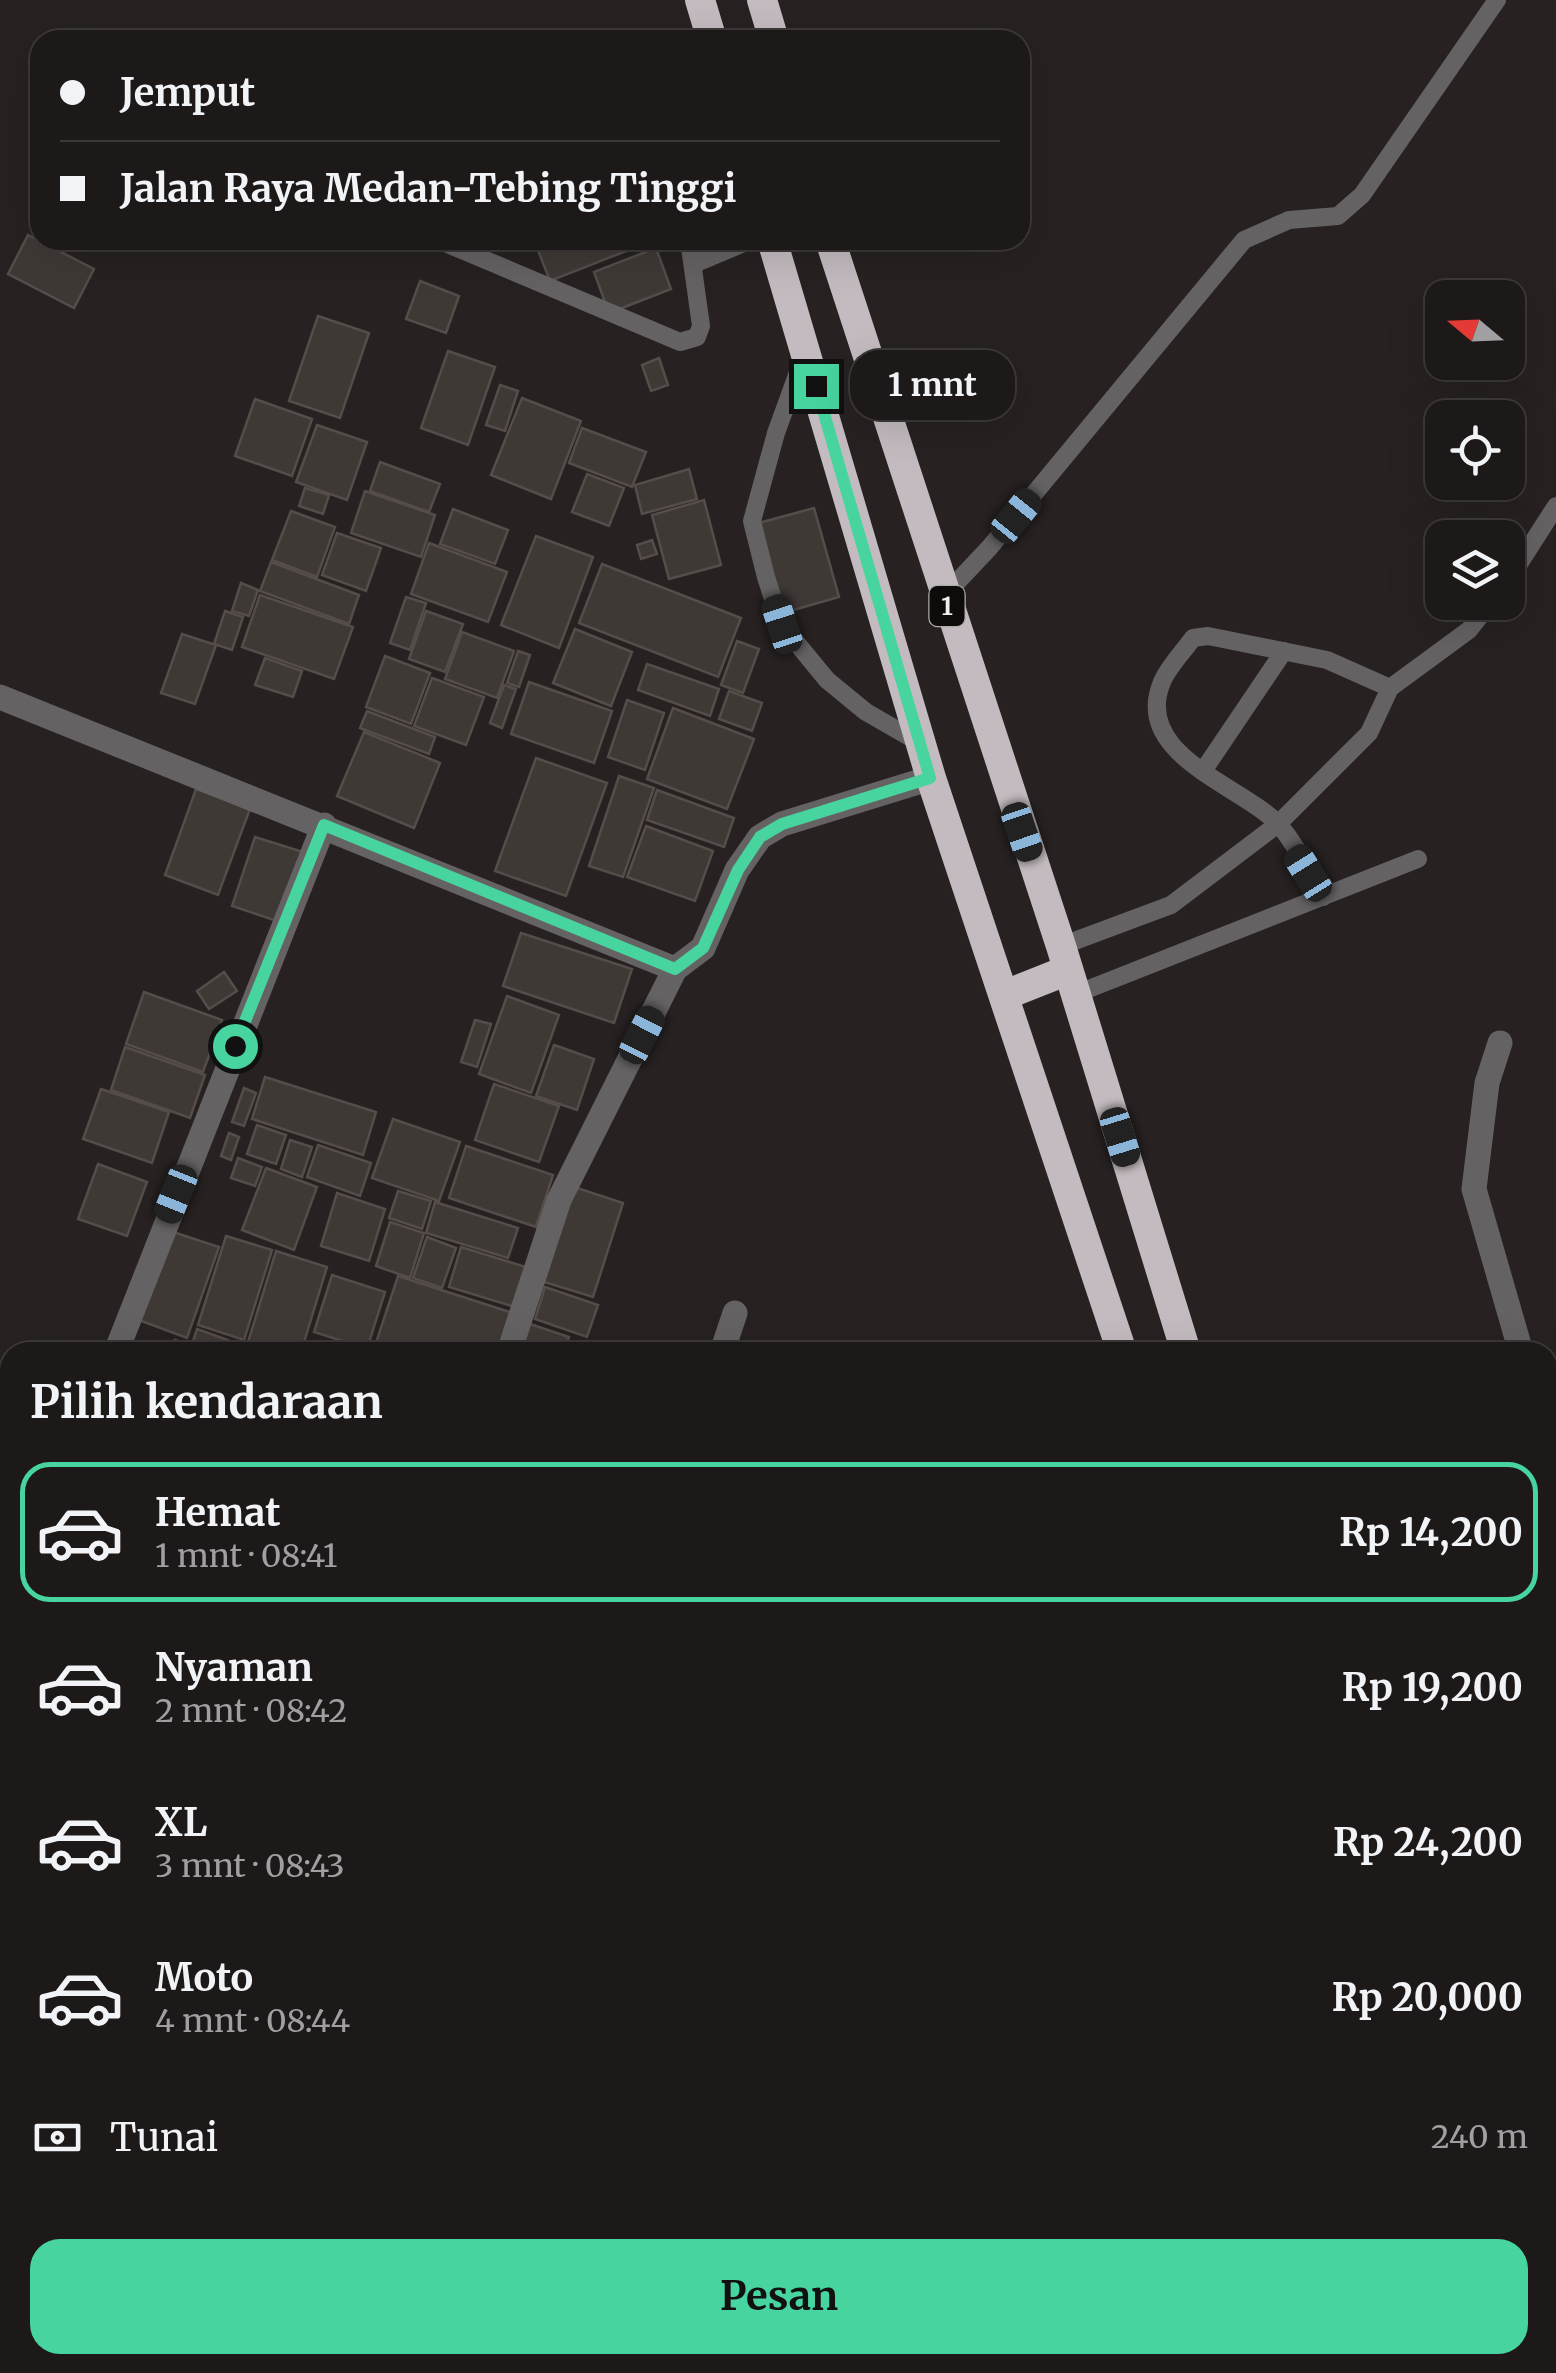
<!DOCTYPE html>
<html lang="id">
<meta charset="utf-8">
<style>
body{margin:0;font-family:Merriweather,serif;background:#252222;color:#f1f3f6;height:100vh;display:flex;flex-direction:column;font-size:38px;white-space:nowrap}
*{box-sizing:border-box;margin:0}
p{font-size:32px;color:#a0a0a2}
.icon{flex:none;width:55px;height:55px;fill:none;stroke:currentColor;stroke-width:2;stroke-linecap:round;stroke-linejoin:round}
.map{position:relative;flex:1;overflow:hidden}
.side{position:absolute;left:0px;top:1342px;width:1558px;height:1032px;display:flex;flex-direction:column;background:#1d1919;border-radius:30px 30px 0 0;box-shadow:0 10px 40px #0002,0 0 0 2px #3b3838}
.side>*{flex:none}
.banner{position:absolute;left:30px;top:30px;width:1000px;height:220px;border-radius:30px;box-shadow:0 10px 40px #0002,0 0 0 2px #3b3838;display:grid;align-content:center;height:220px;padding:0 30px;background:#1d1919}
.needle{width:65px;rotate:289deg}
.controls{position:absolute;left:1425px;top:280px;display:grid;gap:20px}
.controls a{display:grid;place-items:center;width:100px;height:100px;border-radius:20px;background:#1d1919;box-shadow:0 10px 40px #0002,0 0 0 2px #3b3838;font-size:50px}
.end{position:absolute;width:45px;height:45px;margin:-22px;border:12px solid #47d49e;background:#111;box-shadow:0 0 0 5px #111}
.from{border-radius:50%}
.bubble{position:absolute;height:70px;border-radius:30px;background:#1d1919;box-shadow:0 10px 40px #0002,0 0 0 2px #3b3838;font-size:32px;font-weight:700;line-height:70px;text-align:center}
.car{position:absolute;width:30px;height:60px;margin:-30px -15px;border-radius:12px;box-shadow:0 0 8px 2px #0007;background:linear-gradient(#222 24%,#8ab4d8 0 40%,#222 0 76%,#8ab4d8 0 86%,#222 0)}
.banner b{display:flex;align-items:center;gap:35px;height:95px;font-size:38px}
.banner b+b{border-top:2px solid #3b3838}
.banner i{width:25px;height:25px;background:#f1f3f6}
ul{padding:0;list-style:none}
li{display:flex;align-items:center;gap:30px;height:140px;margin:0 20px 15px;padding:0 10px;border:5px solid transparent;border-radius:30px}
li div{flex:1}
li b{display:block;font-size:38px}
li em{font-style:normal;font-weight:700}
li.on{border-color:#47d49e}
li>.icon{width:90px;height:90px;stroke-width:1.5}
h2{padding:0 30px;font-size:45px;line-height:120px}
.pay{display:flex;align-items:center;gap:25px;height:110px;padding:0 30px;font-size:38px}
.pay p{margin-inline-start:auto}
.primary-button{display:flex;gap:20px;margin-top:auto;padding:20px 30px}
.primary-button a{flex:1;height:115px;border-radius:30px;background:#47d49e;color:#111;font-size:40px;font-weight:700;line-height:115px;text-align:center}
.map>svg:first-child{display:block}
.building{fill:#3f3936;stroke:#544d4a;stroke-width:2.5}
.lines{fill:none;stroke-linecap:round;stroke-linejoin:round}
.lane{stroke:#656263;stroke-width:18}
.street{stroke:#656263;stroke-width:25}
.highway{stroke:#c3bbbf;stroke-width:30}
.route{stroke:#47d49e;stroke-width:12}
.labels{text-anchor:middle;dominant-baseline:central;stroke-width:8;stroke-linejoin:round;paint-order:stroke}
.shield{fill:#0e0b0b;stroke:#afabab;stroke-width:2.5}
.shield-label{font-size:25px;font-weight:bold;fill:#f4efef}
</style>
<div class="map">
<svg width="1556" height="2373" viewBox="0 0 1556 2373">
<rect width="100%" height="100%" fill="#272121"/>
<g class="building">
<path d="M40,197v26l-8,-3z"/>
<path d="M28,235l66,34 -20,39 -66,-34z"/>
<path d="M534,240h120l-104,41z"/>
<path d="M656,248l15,41 -62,24 -15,-41z"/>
<path d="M420,281l39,15 -13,37 -40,-14z"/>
<path d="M318,316l51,17 -29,85 -51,-17z"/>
<path d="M448,351l47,16 -27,78 -47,-17z"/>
<path d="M659,358l9,27 -17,6 -9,-26z"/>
<path d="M500,385l18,6 -13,40 -19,-6z"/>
<path d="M522,398l59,23 -30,78 -60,-24z"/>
<path d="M255,399l57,20 -20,57 -57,-20z"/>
<path d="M317,425l50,17 -20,58 -51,-18z"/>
<path d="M582,428l64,24 -14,35 -63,-24z"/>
<path d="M380,462l60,22 -11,28 -59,-21z"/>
<path d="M689,469l8,30 -55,15 -7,-29z"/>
<path d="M587,474l37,14 -15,38 -37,-14z"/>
<path d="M305,488l24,7 -6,19 -24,-8z"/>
<path d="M365,491l70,24 -14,42 -70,-24z"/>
<path d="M704,500l17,65 -52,14 -17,-64z"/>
<path d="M814,508l25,89 -59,17 -25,-90z"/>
<path d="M453,509l55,21 -13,34 -55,-20z"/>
<path d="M291,511l44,16 -18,50 -45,-17z"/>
<path d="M337,533l44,15 -15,43 -44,-16z"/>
<path d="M536,536l57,21 -34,91 -58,-23z"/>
<path d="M652,540l5,14 -16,5 -4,-14z"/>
<path d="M429,543l78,29 -19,50 -77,-28z"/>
<path d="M271,562l88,33 -10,29 -89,-33z"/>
<path d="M602,564l139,54 -23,59 -139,-54z"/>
<path d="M241,583l17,7 -9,26 -17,-5z"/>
<path d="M260,595l93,32 -19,52 -92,-32z"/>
<path d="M406,597l20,6 -16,47 -20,-7z"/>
<path d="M225,611l18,6 -11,33 -18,-6z"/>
<path d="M426,611l37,13 -18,48 -36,-13z"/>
<path d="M575,629l57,23 -21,54 -58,-23z"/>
<path d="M462,632l52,19 -17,47 -52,-19z"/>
<path d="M182,634l34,11 -21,59 -34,-11z"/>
<path d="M737,641l22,8 -16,44 -22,-8z"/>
<path d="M518,651l12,4 -11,32 -12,-4z"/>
<path d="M385,656l45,17 -19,51 -45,-17z"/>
<path d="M265,658l37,13 -9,26 -38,-12z"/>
<path d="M647,664l72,25 -9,27 -72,-26z"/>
<path d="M432,678l52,19 -18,48 -52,-19z"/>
<path d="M529,682l83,29 -18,52 -83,-29z"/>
<path d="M504,685l12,4 -14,39 -12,-5z"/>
<path d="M729,691l33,12 -10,28 -33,-12z"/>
<path d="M627,700l37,13 -19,57 -37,-13z"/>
<path d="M673,708l81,31 -27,70 -80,-30z"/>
<path d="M367,711l68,26 -6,17 -69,-26z"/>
<path d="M364,732l76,31 -26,65 -77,-32z"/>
<path d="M536,758l71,25 -41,113 -71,-25z"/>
<path d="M619,776l35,12 -31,89 -34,-11z"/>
<path d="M196,789l54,20 -32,86 -53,-20z"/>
<path d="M657,790l77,28 -10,29 -77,-27z"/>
<path d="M646,826l67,25 -18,50 -68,-24z"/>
<path d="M255,837l48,15 -23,70 -48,-16z"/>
<path d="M521,933l111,36 -18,54 -111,-37z"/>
<path d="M224,972l13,19 -28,18 -12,-18z"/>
<path d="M144,992l78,28 -19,52 -77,-28z"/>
<path d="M507,996l52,19 -28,78 -52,-19z"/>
<path d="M475,1020l16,4 -14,43 -16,-5z"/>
<path d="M554,1045l40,14 -17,51 -41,-14z"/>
<path d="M125,1047l80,28 -15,43 -79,-28z"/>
<path d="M265,1077l111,35 -13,43 -111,-36z"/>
<path d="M494,1084l65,22 -20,56 -64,-22z"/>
<path d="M244,1088l12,5 -12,33 -12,-4z"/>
<path d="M101,1089l68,23 -17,51 -69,-24z"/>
<path d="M393,1119l67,23 -21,59 -67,-23z"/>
<path d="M257,1125l29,10 -10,29 -29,-10z"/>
<path d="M229,1133l10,4 -8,23 -10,-4z"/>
<path d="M290,1140l22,7 -10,30 -21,-8z"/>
<path d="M318,1145l53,18 -11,33 -53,-19z"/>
<path d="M466,1146l87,29 -17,52 -87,-29z"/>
<path d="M238,1158l24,9 -7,19 -24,-8z"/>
<path d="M98,1164l49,18 -20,54 -49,-17z"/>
<path d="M266,1168l51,19 -23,63 -52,-20z"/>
<path d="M574,1187l49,16 -30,94 -49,-15z"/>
<path d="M398,1191l33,10 -9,28 -33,-11z"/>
<path d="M337,1193l48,16 -16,52 -48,-15z"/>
<path d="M435,1202l83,26 -10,30 -82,-25z"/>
<path d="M390,1222l34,11 -14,45 -34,-12z"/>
<path d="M167,1230l52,17 -32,91 -51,-19z"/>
<path d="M226,1236l46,14 -28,90 -46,-15z"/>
<path d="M427,1237l29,11 -14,40 -29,-10z"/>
<path d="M461,1247l65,20 -11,40 -66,-20z"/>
<path d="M276,1251l51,16 -26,85h-56z"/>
<path d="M332,1275l53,17 -18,57 -53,-17z"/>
<path d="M398,1276l118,38 -13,38h-130z"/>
<path d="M545,1287l53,18 -11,32 -52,-18z"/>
<path d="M524,1322l45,15 -5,15h-50z"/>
<path d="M197,1329l31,11 -3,12 -33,-8z"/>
<path d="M175,1340l35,12h-40z"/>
<path d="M0,1529l10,5v72l-10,-5z"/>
<path d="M0,1648l10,3 -10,32z"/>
<path d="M10,1679v33l-10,-4z"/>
<path d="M0,1760l10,4v32l-10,-3z"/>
<path d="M0,1801l10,3v28l-10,31z"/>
<path d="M0,1959l10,3 -1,132 -9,-3z"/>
<path d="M1016,2365h42l3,8h-65z"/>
<path d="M1085,2365h53l2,7 -52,1z"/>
<path d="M1330,2365h13l2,8h-52z"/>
</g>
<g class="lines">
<g class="lane">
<path d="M438,240l242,102 17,-5 4,-11 -12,-86"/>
<path d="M694,264l57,-24"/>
<path d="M805,353l-29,80 -24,88 14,56 15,47 46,56 39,32 54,31"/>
<path d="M1508,581l48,-75"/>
<path d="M944,596l46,-49 254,-307 45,-20 49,-4 24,-21 135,-195"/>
<path d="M1203,771l81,-120"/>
<path d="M1323,897c-14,-23 -26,-52 -44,-72 -35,-39 -148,-69 -117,-143 6,-15 21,-30 31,-44l15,-2 119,24 63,28"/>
<path d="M1061,946l110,-41 107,-81 91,-91 21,-45 79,-58 22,-28"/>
<path d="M1076,994l342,-135"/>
<path d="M1548,2331l8,-4"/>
</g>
<g class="street">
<path d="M0,697l675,272"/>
<path d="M1500,1043l-13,40 -13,106 47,163"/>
<path d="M116,1352l208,-527"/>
<path d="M509,1352l50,-152 116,-231 28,-21 34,-78 23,-33 22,-13 149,-46"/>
<path d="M722,1352l13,-39"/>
<path d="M1548,1446l8,30"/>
<path d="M1548,1689l8,-1"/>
<path d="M0,1925l10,4"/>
<path d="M1548,2162l8,-3"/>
<path d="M953,2365l3,8"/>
<path d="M547,2373l4,-8"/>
<path d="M1171,2373l28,-8"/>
</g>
<g class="highway">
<path d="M700,0l12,40"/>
<path d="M762,0l12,40"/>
<path d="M772,240l159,538 191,574"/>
<path d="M830,240l231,706 125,406"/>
<path d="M1005,995l63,-25"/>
<path d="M1443,2365l3,8"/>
<path d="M1500,2365l3,8"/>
</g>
</g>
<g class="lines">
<path class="route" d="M235,1046l89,-221 351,144 28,-21 35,-78 22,-33 22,-13 148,-46 -114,-392"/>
</g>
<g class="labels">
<rect class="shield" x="929.5" y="586" width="35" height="40" rx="8"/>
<g class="shield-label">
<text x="947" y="606">1</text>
</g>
</g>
</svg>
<div class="controls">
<a><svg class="needle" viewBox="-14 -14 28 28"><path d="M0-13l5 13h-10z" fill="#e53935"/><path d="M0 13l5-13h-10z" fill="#a0a0a2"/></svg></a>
<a><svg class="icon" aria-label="locate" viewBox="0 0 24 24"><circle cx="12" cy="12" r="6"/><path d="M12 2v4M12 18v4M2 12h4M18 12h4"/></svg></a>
<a><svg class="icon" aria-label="layers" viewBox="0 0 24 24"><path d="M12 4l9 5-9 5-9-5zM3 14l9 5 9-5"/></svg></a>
</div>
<i class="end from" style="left:235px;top:1046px"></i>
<i class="end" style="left:816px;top:386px"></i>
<div class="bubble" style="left:850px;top:350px;width:165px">1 mnt</div>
<i class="car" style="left:1016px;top:516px;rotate:39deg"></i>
<i class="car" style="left:782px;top:624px;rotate:342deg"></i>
<i class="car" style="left:1022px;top:832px;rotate:161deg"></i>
<i class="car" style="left:1308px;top:873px;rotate:328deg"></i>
<i class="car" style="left:642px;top:1035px;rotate:27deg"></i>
<i class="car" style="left:1120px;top:1137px;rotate:163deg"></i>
<i class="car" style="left:176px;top:1194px;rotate:202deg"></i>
<div class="banner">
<b><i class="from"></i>Jemput</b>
<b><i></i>Jalan Raya Medan-Tebing Tinggi</b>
</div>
<section class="side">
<h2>Pilih kendaraan</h2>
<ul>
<li class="on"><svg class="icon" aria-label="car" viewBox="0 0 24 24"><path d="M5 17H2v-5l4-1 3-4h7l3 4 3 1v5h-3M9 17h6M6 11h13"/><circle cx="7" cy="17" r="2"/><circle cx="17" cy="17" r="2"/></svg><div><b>Hemat</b><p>1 mnt · 08:41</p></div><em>Rp 14,200</em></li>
<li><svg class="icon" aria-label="car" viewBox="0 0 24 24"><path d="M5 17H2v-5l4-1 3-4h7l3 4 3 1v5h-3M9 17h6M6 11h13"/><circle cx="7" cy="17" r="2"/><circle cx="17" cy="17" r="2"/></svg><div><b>Nyaman</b><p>2 mnt · 08:42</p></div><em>Rp 19,200</em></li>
<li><svg class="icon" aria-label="car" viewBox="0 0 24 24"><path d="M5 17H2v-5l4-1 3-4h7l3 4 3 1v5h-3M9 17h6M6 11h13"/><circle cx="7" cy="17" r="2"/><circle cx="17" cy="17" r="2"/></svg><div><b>XL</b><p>3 mnt · 08:43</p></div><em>Rp 24,200</em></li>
<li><svg class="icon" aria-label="car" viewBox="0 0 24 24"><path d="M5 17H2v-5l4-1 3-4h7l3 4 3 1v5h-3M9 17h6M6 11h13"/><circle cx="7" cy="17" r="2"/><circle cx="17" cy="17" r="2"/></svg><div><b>Moto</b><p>4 mnt · 08:44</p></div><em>Rp 20,000</em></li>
</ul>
<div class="pay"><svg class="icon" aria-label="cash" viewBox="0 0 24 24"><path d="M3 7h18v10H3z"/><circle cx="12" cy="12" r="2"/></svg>Tunai<p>240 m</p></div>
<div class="primary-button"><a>Pesan</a></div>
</section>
</div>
